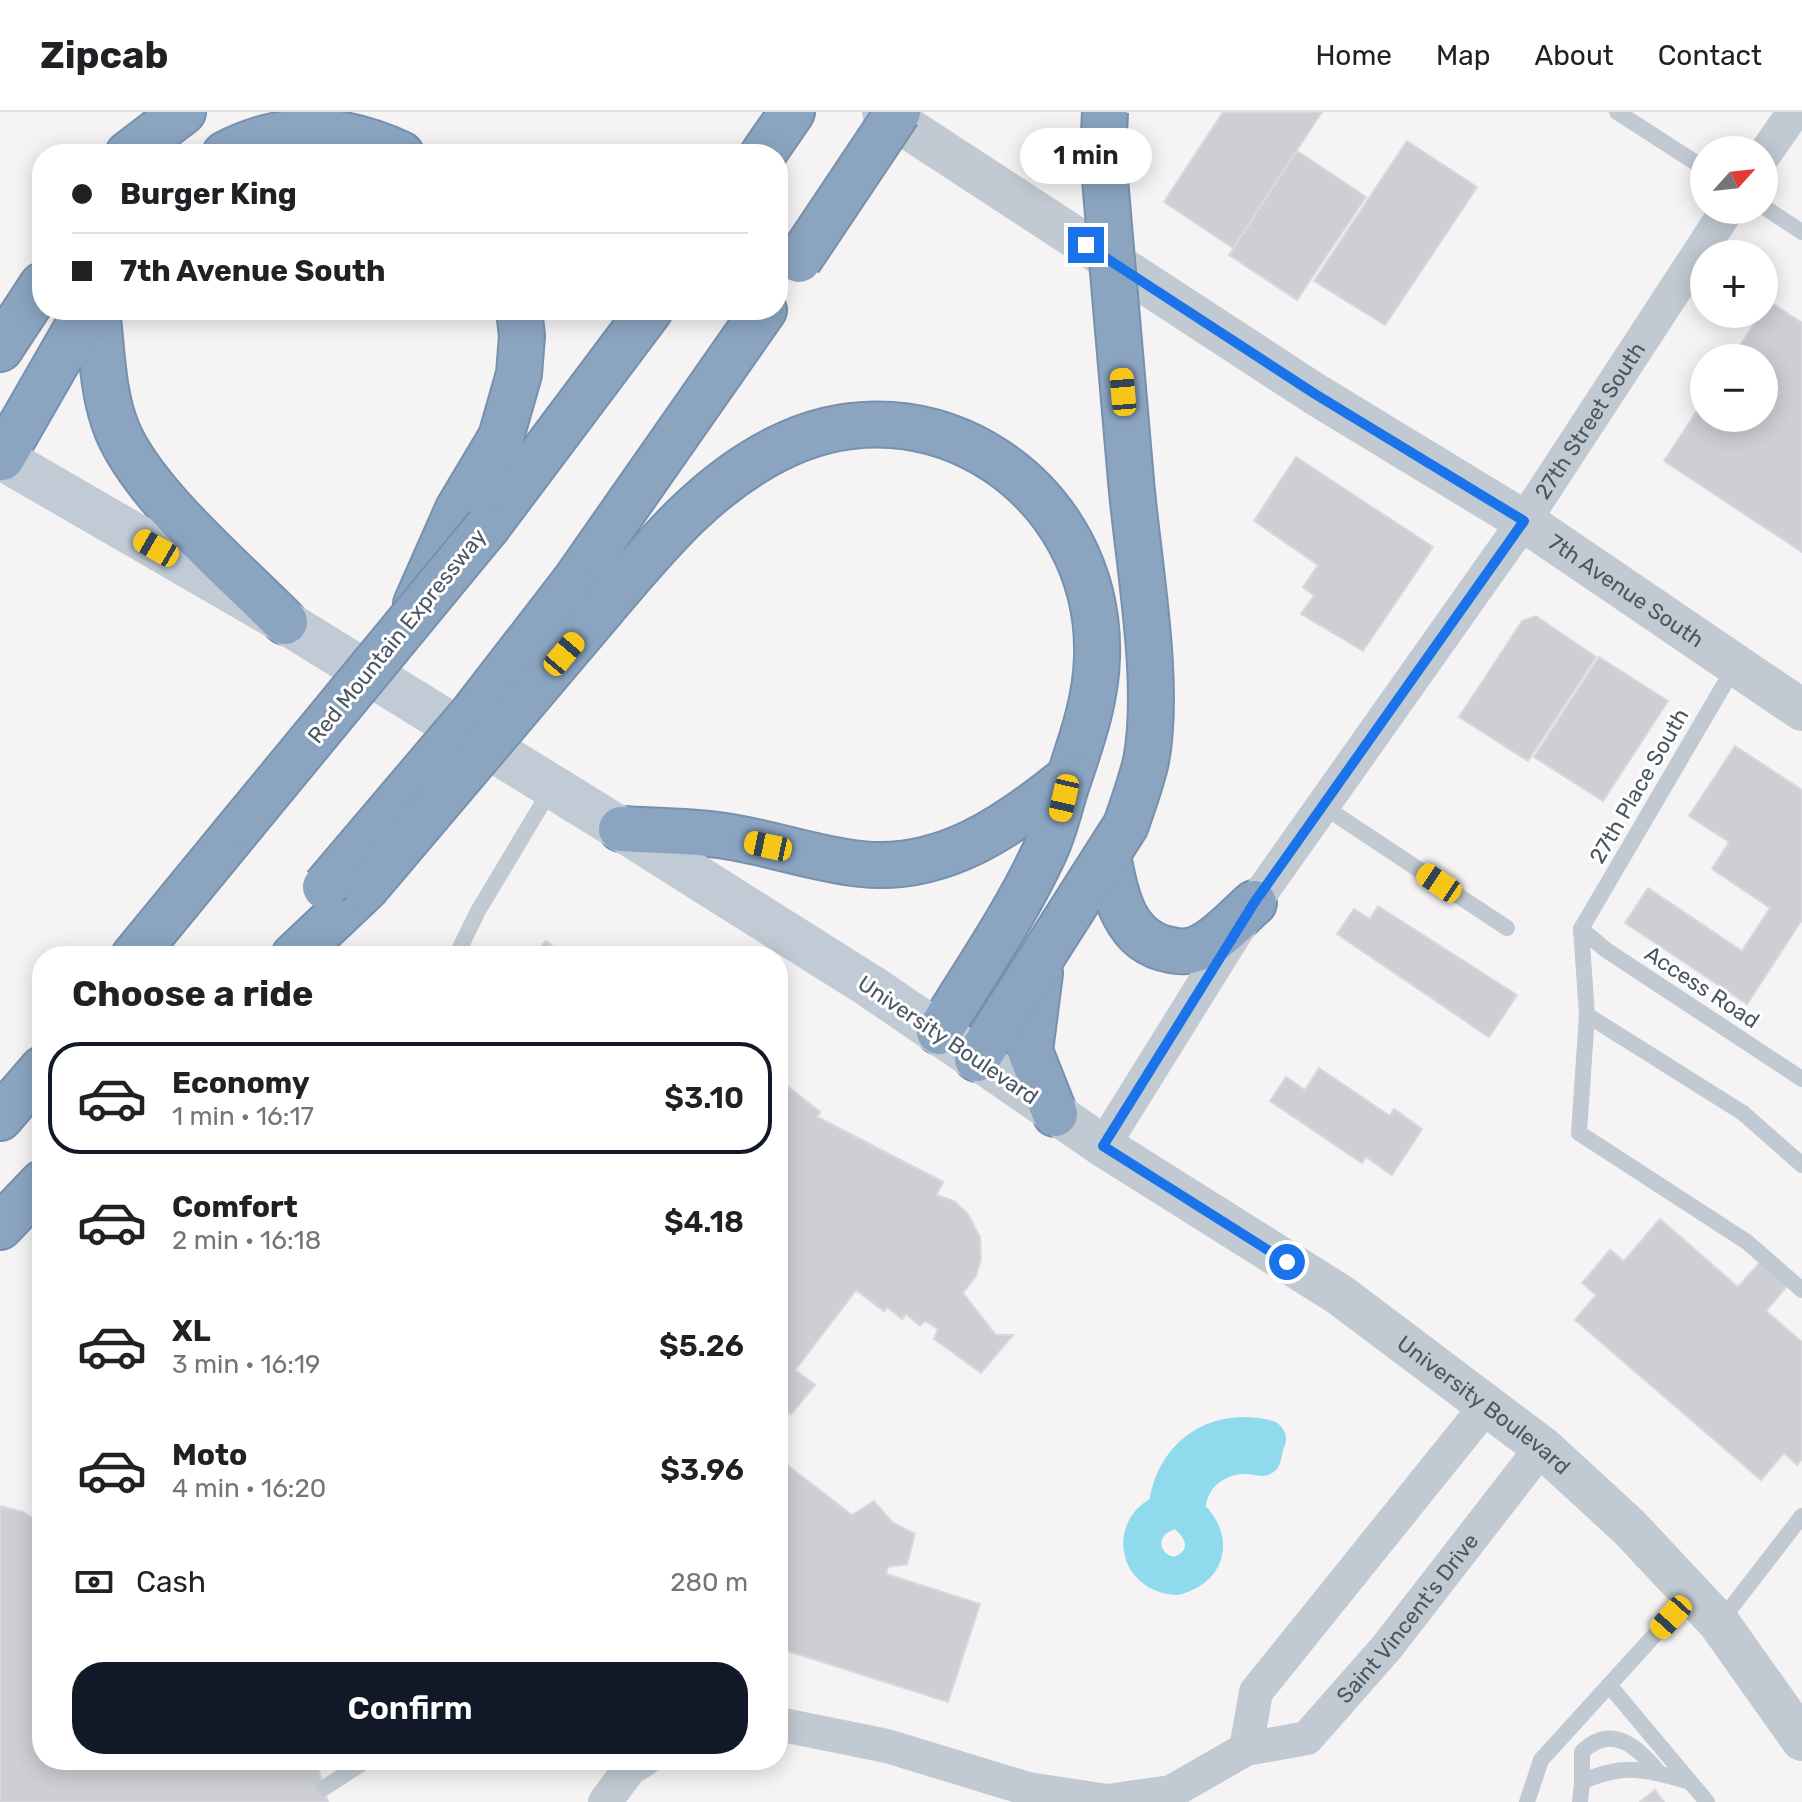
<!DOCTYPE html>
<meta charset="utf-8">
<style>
body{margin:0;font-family:Rubik,sans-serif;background:#f6f6f6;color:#202124;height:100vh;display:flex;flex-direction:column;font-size:30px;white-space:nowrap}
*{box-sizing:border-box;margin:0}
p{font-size:26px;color:#757577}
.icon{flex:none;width:44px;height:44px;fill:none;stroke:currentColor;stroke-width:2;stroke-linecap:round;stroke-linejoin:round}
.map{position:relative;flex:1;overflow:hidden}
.details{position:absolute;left:32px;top:834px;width:756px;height:824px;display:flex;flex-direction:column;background:#fff;border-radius:32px;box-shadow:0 4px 20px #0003}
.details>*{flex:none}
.guide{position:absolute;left:32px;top:32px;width:756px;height:176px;border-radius:32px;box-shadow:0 4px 20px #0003;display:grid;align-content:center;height:176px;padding:0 40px;background:#fff}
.needle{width:52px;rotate:63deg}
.fabs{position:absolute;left:1690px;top:24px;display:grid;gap:16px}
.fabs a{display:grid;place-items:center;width:88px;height:88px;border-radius:50%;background:#fff;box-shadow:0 4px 20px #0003;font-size:40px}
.end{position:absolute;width:36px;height:36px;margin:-18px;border:10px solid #1a73e8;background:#fff;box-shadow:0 0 0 4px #fff}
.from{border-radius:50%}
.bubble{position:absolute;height:56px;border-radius:28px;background:#fff;box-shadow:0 4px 20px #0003;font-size:26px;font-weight:600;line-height:56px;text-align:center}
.car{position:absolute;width:24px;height:48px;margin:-24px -12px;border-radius:10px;box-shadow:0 0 6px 2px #0007;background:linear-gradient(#f5c518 24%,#345 0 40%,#f5c518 0 76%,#345 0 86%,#f5c518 0)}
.guide b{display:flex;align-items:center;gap:28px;height:76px;font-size:30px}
.guide b+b{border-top:2px solid #e0e0e0}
.guide i{width:20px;height:20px;background:#202124}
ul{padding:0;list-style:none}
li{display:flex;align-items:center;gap:24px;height:112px;margin:0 16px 12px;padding:0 24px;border:4px solid transparent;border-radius:32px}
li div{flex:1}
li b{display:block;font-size:30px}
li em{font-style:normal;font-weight:600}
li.selected{border-color:#111827}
li>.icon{width:72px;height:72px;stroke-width:1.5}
h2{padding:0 40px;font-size:36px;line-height:96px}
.pay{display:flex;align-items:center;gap:20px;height:88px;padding:0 40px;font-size:30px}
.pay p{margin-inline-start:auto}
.button{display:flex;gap:16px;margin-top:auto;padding:16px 40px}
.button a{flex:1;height:92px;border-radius:32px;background:#111827;color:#fff;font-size:32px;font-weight:600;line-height:92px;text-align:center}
header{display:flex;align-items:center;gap:48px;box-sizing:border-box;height:112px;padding:0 40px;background:#fff;border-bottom:2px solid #e0e0e0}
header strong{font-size:38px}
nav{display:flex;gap:44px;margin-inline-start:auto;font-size:28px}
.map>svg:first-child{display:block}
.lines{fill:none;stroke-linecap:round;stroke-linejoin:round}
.canal{stroke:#90daee;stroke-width:38}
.building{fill:#cdcfd5;stroke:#d7d9de;stroke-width:2}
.motorway-casing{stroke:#7690ad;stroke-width:48}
.service{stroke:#c1cad2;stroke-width:16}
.minor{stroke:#c1cad2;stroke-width:34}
.tertiary{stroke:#c1cad2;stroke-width:42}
.secondary{stroke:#c1cbd6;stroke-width:44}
.motorway{stroke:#8ba5c1;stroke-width:44}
.motorway-bridge-casing{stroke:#7690ad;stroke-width:48;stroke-linecap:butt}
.motorway-bridge{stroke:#8ba5c1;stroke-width:44}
.route{stroke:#1a73e8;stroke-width:10}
.labels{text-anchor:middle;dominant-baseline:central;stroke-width:6;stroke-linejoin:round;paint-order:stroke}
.street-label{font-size:22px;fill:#4a5661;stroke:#fff}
</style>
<header>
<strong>Zipcab</strong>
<nav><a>Home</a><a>Map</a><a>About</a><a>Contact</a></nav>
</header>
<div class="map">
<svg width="1802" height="1690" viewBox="0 0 1802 1690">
<rect width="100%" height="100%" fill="#f5f3f3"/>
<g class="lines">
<path class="canal" d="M1265,1332l-3,13c-40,-9 -76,15 -76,57 26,20 25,52 -10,62 -39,-2 -47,-51 -9,-64 4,-54 47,-86 100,-73"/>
</g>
<g class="building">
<path d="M1223,0h99l-89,136 -69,-46z"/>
<path d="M1407,29l70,46 -92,138 -71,-44z"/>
<path d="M1297,39l69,46 -69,103 -68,-45z"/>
<path d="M1769,189l33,22v229l-138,-91 40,-61v18h60v-60h-32z"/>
<path d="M1296,345l137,90 -70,104 -62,-37 13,-18 -11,-9 15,-22 -64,-44z"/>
<path d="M1536,504l60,41 -68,104 -69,-44 63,-96z"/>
<path d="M1599,545l69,44 -65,100 -69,-44z"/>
<path d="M1735,634l67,44v130l-55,84 -122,-81 23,-35 94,63 28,-43 -58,-39 17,-27 -40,-26z"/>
<path d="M1378,794l139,89 -28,42 -152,-103 17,-25 16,10z"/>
<path d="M546,829l19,15h-31z"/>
<path d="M1319,956l71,48 4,-7 28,20 -30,46 -26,-18 -4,6 -92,-62 16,-24 19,13z"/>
<path d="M778,967l42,33 -3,5 126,65 -30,56 30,13 -15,28 4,3 -30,37 -15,-12 -3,4 -28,-21 -61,80 20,15 -24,29 -13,-10z"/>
<path d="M778,967l42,33 -3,5 126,65 -7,13 18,6 14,13 12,23 1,22 -5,17 -13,17 33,42h17l-32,38 -47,-34 4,-10 -13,-8 -5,5 -14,-12 -4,5 -15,-12 -3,4 -28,-21 -61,80 20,15 -24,29 -13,-10z"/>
<path d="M1660,1107l78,68 23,-26 27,24 -22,26 36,31v117l-5,6 -13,-12 -23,27 -186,-160 21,-25 -14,-12 28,-33 14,11z"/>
<path d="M778,1346l74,57 22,-14 18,21 23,12 -8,30 -19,3 -2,7 94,30 -32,98 -170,-54z"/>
<path d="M0,1394l23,6 19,12v236h274l12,42h-328z"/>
<path d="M1655,1678l9,12h-24z"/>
</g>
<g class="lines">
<defs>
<g id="motorway">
<path d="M128,42l55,-42"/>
<path d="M225,42c60,-31 116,-28 176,0"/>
<path d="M763,42l29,-42"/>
<path d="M97,198c5,39 5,83 20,120 27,65 117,140 168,192"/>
<path d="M0,237l42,-64"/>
<path d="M2,346l85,-148"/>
<path d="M488,414l162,-216"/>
<path d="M574,470l190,-272"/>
<path d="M416,492l42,-95 43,-72 18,-63 3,-38 -3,-26"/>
<path d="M604,495c51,-60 101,-122 173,-158 152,-78 325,40 320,208 -1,42 -14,79 -27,118 -10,27 -14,54 -27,80 -29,62 -69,119 -104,177"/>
<path d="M621,717c32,2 65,2 97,6 48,6 95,24 143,29 81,9 148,-38 207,-86"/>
<path d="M1108,743c7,40 16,87 63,95 9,2 21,2 30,-3 19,-9 37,-30 53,-44"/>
<path d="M134,844l110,-134"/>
<path d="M294,844l72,-68"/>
<path d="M1040,861l-10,78 25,63"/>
<path d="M977,947l149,-234c7,-21 15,-42 20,-64 15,-78 -8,-199 -15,-280"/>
<path d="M0,1006l42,-49"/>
<path d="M0,1115l42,-44"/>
</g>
</defs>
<use href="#motorway" class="motorway-casing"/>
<g class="service">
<path d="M1617,0l87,56"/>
<path d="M1764,95l38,25"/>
<path d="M1323,694l184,122"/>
<path d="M1581,817l6,86 156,98 59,52"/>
<path d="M1581,817l154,-263"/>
<path d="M1581,817l25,21 196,129"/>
<path d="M456,844l22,-45 73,-122"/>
<path d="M1587,903l-8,118 168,109 55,48"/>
<path d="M1720,1510l82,-106"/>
<path d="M1609,1573l98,117"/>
<path d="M1582,1670v-30c30,-30 57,-4 78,22"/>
<path d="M324,1676l43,-28"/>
<path d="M1527,1690l14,-42 150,-165"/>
<path d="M1580,1690l2,-20c42,-20 66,-12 108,0"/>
</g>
<g class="minor">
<path d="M1764,43l30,-43"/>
<path id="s1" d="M1103,1034l151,-243 270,-382 203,-311"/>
<path id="s2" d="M778,1612l109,22 141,43 79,12 64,-9 75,-43 61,-11 80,-91 155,-200"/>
<path d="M1246,1637l10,-57 231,-287"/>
<path d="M605,1690l25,-34 14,-8"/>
</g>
<g class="tertiary">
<path id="s3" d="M883,0l432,282 209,127 278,189"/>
<path id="s4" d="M977,947l126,87 237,149 202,152 87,80 90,96 83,117"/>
</g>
<path class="secondary" d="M0,345l285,165 336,207 249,157 107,73"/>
<use href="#motorway" class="motorway"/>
<defs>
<g id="motorway-bridge">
<path d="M1105,0l-2,44 28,325"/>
<path d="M799,148l99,-148"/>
<path d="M244,710l244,-296"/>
<path d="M325,775l147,-173 102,-132"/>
<path d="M366,776l238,-281"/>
</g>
</defs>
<use href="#motorway-bridge" class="motorway-bridge-casing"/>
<use href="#motorway-bridge" class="motorway-bridge"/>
</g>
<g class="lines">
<path class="route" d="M1086,133l229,149 209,127 -270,382 -151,243 184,116"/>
</g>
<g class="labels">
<g class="street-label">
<text stroke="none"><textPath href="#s1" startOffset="874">27th Street South</textPath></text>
<text stroke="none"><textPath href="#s3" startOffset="884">7th Avenue South</textPath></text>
<text transform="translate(397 524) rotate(-51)">Red Mountain Expressway</text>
<text transform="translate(1639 674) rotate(-60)">27th Place South</text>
<text transform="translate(1702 875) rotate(33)">Access Road</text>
<text transform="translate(948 928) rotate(34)">University Boulevard</text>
<text stroke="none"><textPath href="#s4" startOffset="614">University Boulevard</textPath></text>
<text stroke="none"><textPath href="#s2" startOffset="708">Saint Vincent's Drive</textPath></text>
</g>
</g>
</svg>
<div class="fabs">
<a><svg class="needle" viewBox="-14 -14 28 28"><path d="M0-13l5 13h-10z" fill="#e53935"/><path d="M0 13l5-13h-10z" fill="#757577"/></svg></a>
<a>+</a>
<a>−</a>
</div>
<i class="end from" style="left:1287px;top:1150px"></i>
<i class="end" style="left:1086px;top:133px"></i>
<div class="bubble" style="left:1020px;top:16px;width:132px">1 min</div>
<i class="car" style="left:1123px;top:280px;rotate:355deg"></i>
<i class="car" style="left:156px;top:436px;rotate:300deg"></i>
<i class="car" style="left:564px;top:542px;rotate:40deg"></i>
<i class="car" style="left:1064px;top:686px;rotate:193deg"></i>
<i class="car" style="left:768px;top:734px;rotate:282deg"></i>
<i class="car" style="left:1439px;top:771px;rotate:304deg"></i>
<i class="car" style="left:1671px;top:1505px;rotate:222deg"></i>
<div class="guide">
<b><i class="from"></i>Burger King</b>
<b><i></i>7th Avenue South</b>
</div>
<section class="details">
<h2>Choose a ride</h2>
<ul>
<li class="selected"><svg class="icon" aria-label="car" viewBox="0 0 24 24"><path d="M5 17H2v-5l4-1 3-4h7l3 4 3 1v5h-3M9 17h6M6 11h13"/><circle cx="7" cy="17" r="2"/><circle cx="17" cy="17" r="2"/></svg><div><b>Economy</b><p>1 min · 16:17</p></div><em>$3.10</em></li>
<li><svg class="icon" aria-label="car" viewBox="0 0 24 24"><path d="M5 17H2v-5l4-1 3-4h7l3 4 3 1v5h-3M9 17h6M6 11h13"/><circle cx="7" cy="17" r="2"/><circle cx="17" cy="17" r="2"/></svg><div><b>Comfort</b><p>2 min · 16:18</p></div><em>$4.18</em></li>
<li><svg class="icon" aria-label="car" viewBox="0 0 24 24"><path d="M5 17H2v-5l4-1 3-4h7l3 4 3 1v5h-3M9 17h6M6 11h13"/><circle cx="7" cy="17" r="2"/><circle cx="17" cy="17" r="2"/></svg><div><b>XL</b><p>3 min · 16:19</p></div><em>$5.26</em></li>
<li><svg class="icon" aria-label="car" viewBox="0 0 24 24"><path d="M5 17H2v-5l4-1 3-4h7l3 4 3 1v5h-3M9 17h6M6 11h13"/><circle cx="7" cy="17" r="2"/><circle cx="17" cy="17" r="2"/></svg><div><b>Moto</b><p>4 min · 16:20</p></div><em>$3.96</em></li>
</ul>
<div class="pay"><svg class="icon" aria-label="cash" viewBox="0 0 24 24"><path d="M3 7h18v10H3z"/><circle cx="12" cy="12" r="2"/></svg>Cash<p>280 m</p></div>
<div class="button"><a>Confirm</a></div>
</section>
</div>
